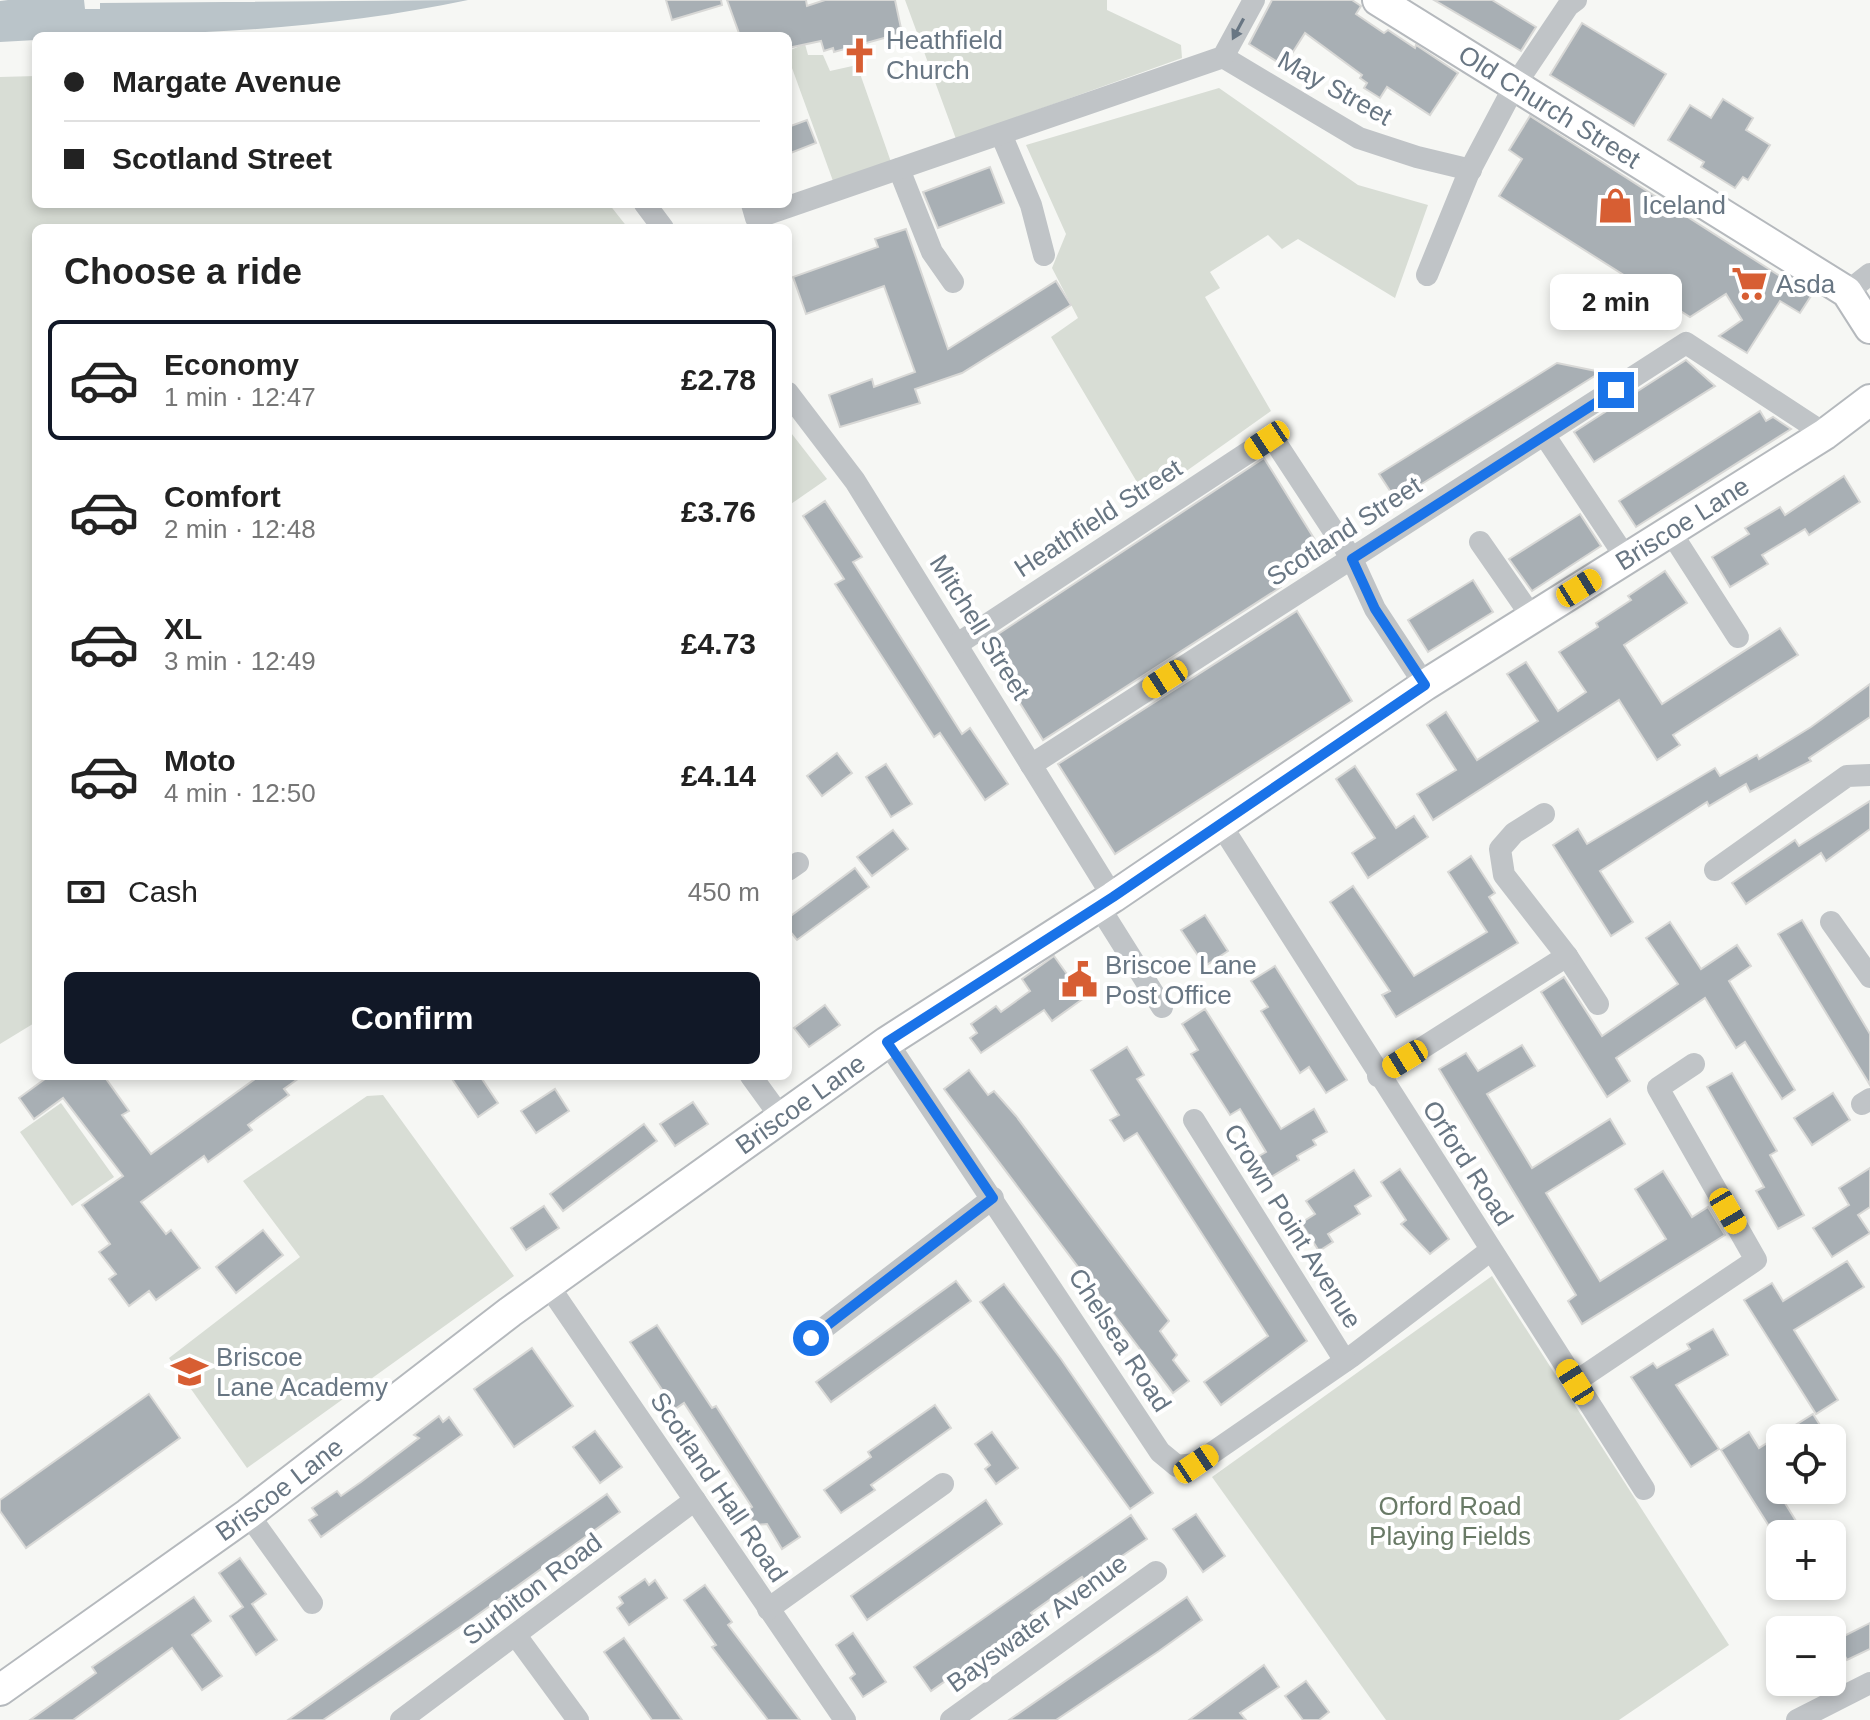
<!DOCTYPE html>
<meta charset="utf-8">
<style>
body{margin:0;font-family:Helvetica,sans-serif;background:#f2f2f2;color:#222;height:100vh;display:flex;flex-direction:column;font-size:30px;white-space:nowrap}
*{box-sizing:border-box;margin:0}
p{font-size:26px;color:#767676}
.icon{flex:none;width:44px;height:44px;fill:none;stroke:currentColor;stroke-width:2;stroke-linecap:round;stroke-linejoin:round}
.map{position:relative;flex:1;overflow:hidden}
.side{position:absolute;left:32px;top:224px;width:760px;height:856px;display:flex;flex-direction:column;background:#fff;border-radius:12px;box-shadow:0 4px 12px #0003}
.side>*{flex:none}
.guide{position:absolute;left:32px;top:32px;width:760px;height:176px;border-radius:12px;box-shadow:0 4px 12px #0003;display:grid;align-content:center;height:176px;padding:0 32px;background:#fff}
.fabs{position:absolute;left:1766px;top:1424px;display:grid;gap:16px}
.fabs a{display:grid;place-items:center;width:80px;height:80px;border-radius:12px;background:#fff;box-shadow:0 4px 12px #0003;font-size:40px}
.end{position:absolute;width:36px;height:36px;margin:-18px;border:10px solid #1a73e8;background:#fff;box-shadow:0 0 0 4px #fff}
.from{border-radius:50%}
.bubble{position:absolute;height:56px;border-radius:12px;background:#fff;box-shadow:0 4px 12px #0003;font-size:26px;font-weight:800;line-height:56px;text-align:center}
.car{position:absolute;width:24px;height:48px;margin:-24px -12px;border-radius:10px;box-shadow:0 0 6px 2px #0007;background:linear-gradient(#f5c518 24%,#345 0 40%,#f5c518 0 76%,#345 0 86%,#f5c518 0)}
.guide b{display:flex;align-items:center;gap:28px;height:76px;font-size:30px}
.guide b+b{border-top:2px solid #e0e0e0}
.guide i{width:20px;height:20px;background:#222}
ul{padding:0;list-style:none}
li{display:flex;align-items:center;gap:24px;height:120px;margin:0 16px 12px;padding:0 16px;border:4px solid transparent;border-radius:12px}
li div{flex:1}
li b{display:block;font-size:30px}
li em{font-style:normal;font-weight:800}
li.current{border-color:#111827}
li>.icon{width:72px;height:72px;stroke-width:1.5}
h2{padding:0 32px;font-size:36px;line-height:96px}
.pay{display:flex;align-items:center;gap:20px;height:88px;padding:0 32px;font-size:30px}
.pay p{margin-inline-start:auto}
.button{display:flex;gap:16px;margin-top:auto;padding:16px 32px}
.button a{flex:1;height:92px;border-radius:12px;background:#111827;color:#fff;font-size:32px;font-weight:800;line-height:92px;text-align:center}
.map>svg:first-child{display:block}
.green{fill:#d8ddd5}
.water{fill:#bac4c9}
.building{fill:#a8afb4;stroke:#d8d8d6;stroke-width:2}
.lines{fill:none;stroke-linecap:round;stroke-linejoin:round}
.secondary-casing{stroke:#b5b9bd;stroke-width:34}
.street{stroke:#c0c4c7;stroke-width:22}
.secondary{stroke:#fff;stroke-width:30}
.oneway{fill:#687683}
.route{stroke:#1a73e8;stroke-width:10}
.labels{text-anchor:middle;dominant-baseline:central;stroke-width:8;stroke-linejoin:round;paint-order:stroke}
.poi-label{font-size:26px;fill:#687683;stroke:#fff;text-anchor:start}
.street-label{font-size:26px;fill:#687683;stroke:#fff}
.park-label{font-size:26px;fill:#697a66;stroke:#fff}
</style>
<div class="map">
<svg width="1870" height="1720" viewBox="0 0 1870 1720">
<rect width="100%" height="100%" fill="#f6f7f4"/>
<g class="green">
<path d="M905,0h202v10l74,35 1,13 -226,81z"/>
<path d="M805,44l3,11h15l7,16 27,-6 34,97 -58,19 -45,-124v-6z"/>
<path d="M36,76v128h573l19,24h-592v794l-36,22v-967z"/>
<path d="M1219,88l139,97 70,20 -33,93 -97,-59 -16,10 -14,-14 -58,37 10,16 -15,9 66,114 -124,88 -96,-162 27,-19 -26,-50 14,-34 -40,-89z"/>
<path d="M788,429l39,50 -39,27z"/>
<path d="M383,1095l131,181 -267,192 -78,-110 131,-101 -57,-76 124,-85z"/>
<path d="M61,1103l53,74 -42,29 -52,-74z"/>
<path d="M1492,1276l237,369 -110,75h-233l-174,-243z"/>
</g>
<path class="water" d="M8,0h76l1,9h15v-6l368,-3c-140,30 -289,36 -432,36v4l-36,2v-41z"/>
<g class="building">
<path d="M666,0h55l1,5 -50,15z"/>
<path d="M727,0h79l1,6 18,-6h70l7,33 -68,19 -1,-4 -9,3 -3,-10 -33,7v-12h-48z"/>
<path d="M1272,0h80l9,6 -5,8 28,19 4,-3 27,18 1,-3 42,28 -28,42 -43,-28 -7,11 -16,-10 3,-5 -7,-5 2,-3 -57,-42 -21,33 -35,-22z"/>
<path d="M1434,0h58l44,27 -15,24z"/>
<path d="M1582,23l84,51 -32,52 -84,-51z"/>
<path d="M1723,99l30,19 -7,12 24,15 -22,35 -5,-3 -8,11 -34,-21 3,-5 -36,-22 22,-35 21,13z"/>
<path d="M1530,116l281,180 -11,17 -20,-12 -33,52 -28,-17 23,-16 -16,-26 -36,23 -191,-121 23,-37 -13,-9z"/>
<path d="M807,120l9,23 -28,11v-27z"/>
<path d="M990,167l14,36 -66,25 -15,-36z"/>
<path d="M906,229l42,120 108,-68 15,24 -109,68 -47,16 5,14 -80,24 -11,-32 43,-16 2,8 41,-15 -31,-86 -78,28 -13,-37 85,-30 -3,-8z"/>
<path d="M1686,360l29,26 -121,76 -20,-30z"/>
<path d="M1557,363l44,9 -205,128 -17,-26z"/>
<path d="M1760,411l6,10 7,-4 18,12 -155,98 -17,-26z"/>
<path d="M1264,458l56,90 -44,28 5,11 -238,153 -60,-96z"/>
<path d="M1844,476l16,26 -51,33 -4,-6 -43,26 6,9 -38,23 -18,-30 37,-23 -4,-6 35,-21 5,8z"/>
<path d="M825,501l37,56 -9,5 109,172 8,-6 38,56 -23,16 -45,-67 -6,4 -99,-153 9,-5 -41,-63z"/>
<path d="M1580,514l21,32 -69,45 -23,-32z"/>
<path d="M1665,571l22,32 -63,42 38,59 118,-76 18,27 -125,80 7,10 -23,15 -38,-60 -186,120 -16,-26 39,-24 -29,-45 19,-13 31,48 61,-39 -31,-47 19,-12 32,49 28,-19 -27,-40 39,-25 -2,-4 35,-23 -3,-4z"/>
<path d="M1473,580l20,32 -65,40 -20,-32z"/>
<path d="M1297,611l55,90 -237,153 -57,-90z"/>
<path d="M1870,684v33l-61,41 2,3 -61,31 -4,-8 -37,22 -2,-4 -107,69 33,51 -22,14 -58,-91 25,-16 9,15 128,-76 5,8 37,-21 2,4 52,-32z"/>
<path d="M837,753l15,20 -30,23 -15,-20z"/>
<path d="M886,764l26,40 -21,13 -25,-40z"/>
<path d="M1355,766l41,62 18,-12 14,21 -60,41 -16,-25 23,-15 -39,-59z"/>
<path d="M1870,801v28l-44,32 -5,-8 -75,51 -14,-21 63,-43 4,6z"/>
<path d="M893,830l15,19 -36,27 -15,-19z"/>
<path d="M1471,856l24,37 -6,4 29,46 -122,74 -14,-22 8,-4 -60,-89 23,-16 61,90 73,-44 -39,-60z"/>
<path d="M855,868l14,19 -72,53 -9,-11v-11z"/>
<path d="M1205,915l23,36 -23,15 -24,-36z"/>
<path d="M1802,920l68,114v51l-92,-151z"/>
<path d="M1670,922l31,47 36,-24 14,21 -22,15 66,109 -13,9 -37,-57 -9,6 -31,-50 -89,60 14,23 -23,16 -66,-105 23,-15 38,59 76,-52 -32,-46z"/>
<path d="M1054,956l30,42 -32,23 -8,-11 -63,43 -11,-15 7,-5 -6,-9 25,-18 5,6 29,-21 -8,-12z"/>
<path d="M1275,966l72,114 -21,13 -17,-26 -9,6 -39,-62 7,-4 -17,-26z"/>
<path d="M825,1005l15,20 -31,22 -15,-19z"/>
<path d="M1205,1009l76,120 33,-20 13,23 -14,8 3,5 -19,11 2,4 -28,17 -12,-21 7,-4 -26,-43 -10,6 -39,-61 7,-4 -16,-26z"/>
<path d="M1522,1045l13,21 -48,28 45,74 78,-49 15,25 -79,49 54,88 66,-42 -31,-50 28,-18 29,46 16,-10 17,28 -143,89 -14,-23 8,-6 -137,-226 27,-16 12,18z"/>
<path d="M1127,1047l17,28 -7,4 170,262 -86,64 -17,-23 64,-46 -131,-203 -13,8 -14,-21 9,-5 -28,-45z"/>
<path d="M969,1070l19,25 6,-4 22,25 153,205 -9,10 17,24 -4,5 16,21 -16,12 -229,-304z"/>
<path d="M1732,1073l45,78 -7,4 34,60 -26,14 -22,-38 8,-4 -57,-100z"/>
<path d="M49,1076h55l25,35 -7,4 29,39 108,-78h43l-18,13 5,6 -41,30 4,5 -44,32 -4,-6 -63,46 25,32 5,-4 29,38 -44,32 -7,-9 -20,15 -20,-27 7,-5 -17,-22 11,-8 -28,-39 41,-29 -60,-78 -29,21 -15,-21z"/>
<path d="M450,1076h30l18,27 -20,14z"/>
<path d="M555,1089l14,22 -33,22 -15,-22z"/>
<path d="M1833,1093l17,27 -38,25 -18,-27z"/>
<path d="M693,1102l15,22 -33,22 -15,-22z"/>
<path d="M644,1124l13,17 -94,70 -13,-17z"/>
<path d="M1870,1168v39l-12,8 12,18 -38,24 -19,-29 36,-23 -10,-17z"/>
<path d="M1400,1169l49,70 -19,15 -29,-30 5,-4 -25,-38z"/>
<path d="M1354,1170l17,26 -16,10 5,8 -32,20 5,8 -14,9 -18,-28 14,-9 -9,-13z"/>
<path d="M544,1206l15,22 -33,22 -15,-22z"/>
<path d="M263,1230l20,25 -47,38 -20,-26z"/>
<path d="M1847,1261l17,26 -70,43 44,70 -22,14 -72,-114 28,-17 11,18z"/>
<path d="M956,1281l15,20 -140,101 -15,-20z"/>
<path d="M1004,1284l57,75 92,134 -23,16 -150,-207z"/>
<path d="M657,1325l55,83 4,-2 84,131 -18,12 -15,-25 -12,1 -9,-14 6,-4 -68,-104 -9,6 -45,-67z"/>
<path d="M1713,1329l15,26 -52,30 43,64 -28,18 -60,-90 22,-14 4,5 33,-19 -3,-5z"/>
<path d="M532,1348l41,58 -59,41 -40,-58z"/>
<path d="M149,1394l31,44 -154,110 -26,-37v-11z"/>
<path d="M935,1405l16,23 -80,57 4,5 -34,23 -17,-23 47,-33 -3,-5z"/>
<path d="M1813,1414l15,24h-48v57l24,39h-30l-53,-84 28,-18 10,16z"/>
<path d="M439,1416l4,6 6,-5 13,18 -141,102 -12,-17 8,-5 -5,-7 25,-17 4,5 20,-14 58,-44 -5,-3z"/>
<path d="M595,1431l27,36 -22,16 -27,-36z"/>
<path d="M992,1432l26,36 -22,16 -11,-15 5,-4 -15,-21z"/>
<path d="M607,1494l13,18 -151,109 -146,99h-35z"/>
<path d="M986,1500l16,24 -135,96 -16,-24z"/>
<path d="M1196,1514l29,42 -22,16 -30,-43z"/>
<path d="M1131,1515l16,24 -62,42 -3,-4 -51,36 4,5 -104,73 -17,-24z"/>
<path d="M240,1558l26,36 -14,10 25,36 -21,15 -26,-39 13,-9 -24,-34z"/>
<path d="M645,1579l4,6 6,-5 12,18 -38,27 -12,-17 6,-5 -4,-6z"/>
<path d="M705,1585l27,37 -4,3 72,95h-32l-56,-73 4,-2 -32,-45z"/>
<path d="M194,1597l17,24 -19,14 30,41 -20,14 -30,-42 -99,72h-43l66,-47 -4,-6z"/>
<path d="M1187,1597l15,23 -43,31 -103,69h-47z"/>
<path d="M1870,1623v26l-23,11 -11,-20z"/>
<path d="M853,1633l33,49 -23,15 -13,-19 5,-4 -19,-29z"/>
<path d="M624,1638l58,82h-30l-48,-68z"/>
<path d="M1264,1665l15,22 -39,26 6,7h-57z"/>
<path d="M1306,1681l23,31 -10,8h-16l-18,-24z"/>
</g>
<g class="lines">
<defs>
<g id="secondary">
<path id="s1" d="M1378,0l469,292 23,36"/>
<path id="s2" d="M0,1690l248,-176 262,-202 377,-270 226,-145 312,-212 400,-251 45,-34"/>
</g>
</defs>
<use href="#secondary" class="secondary-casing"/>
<g class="street">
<path d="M1223,57l136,81 58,19 54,13"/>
<path d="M1001,134l30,71 13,50"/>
<path d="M899,169l33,83 21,30"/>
<path d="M645,204l18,24"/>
<path d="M752,204l4,14 467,-161 31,-57"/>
<path d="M1427,275l42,-103 46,-87 53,-79 8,-6"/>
<path d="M1847,292l23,-18"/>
<path d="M788,393l67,88 258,416"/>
<path d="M1545,436l81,122"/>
<path d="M1670,531l68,106"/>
<path d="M1480,542l52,75"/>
<path d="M959,643l308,-203 9,3 76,116 23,50 50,76"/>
<path d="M1031,765l655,-422 139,91"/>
<path d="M1221,825l423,664"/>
<path d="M788,870l10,-7"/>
<path d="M1715,870l132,-94 23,-1"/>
<path d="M1098,905l64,102"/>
<path d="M1831,922l39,55"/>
<path d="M1567,956l31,48"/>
<path d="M887,1042l273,410 17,14 19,-2 155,-107 140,-107"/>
<path d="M751,1076l29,40"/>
<path d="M1378,1076l189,-120 -63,-81 -4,-26 14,-16 30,-19"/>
<path d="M1862,1104l8,-5"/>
<path d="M1194,1120l151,241"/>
<path d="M548,1285l297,435"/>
<path d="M811,1338l182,-140"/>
<path d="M1575,1382l181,-122 -98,-172 36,-24"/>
<path d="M248,1514l64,89"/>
<path d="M768,1609l175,-125"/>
<path d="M517,1637l61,83"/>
<path d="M401,1720l294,-220"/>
<path d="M951,1720l205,-148"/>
<path d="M1797,1720l73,-37"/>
</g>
<use href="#secondary" class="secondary"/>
</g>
<defs><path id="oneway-solid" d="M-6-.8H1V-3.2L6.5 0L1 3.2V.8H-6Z" transform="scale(2)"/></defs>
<use class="oneway" href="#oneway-solid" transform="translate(1238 29) rotate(118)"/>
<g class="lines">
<path class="route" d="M811,1338l182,-140 -106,-156 226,-145 312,-212 -50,-76 -23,-50 264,-169"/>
</g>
<defs>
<symbol id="church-bare" viewBox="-9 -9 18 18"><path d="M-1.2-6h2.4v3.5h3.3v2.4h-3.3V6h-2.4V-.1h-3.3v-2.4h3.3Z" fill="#d75e33" stroke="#fff" stroke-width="2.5" paint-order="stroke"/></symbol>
<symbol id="shop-bare" viewBox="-9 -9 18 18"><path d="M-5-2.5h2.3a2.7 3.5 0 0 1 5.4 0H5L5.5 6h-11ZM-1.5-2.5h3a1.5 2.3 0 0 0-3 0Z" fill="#d75e33" stroke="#fff" stroke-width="2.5" paint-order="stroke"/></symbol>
<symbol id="supermarket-bare" viewBox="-9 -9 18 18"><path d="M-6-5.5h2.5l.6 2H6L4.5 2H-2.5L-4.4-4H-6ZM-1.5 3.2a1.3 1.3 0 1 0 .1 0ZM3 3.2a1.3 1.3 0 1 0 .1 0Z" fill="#d75e33" stroke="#fff" stroke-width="2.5" paint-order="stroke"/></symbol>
<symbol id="civic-bare" viewBox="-9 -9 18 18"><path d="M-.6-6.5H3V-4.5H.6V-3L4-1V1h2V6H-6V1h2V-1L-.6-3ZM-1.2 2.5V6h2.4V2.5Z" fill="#d75e33" stroke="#fff" stroke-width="2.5" paint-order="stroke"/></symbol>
<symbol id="school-bare" viewBox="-9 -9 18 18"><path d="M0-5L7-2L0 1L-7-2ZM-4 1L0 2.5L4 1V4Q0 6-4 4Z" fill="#d75e33" stroke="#fff" stroke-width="2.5" paint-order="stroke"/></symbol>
</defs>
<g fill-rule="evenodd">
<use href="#church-bare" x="834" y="30" width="51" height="51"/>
<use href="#shop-bare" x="1590" y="180" width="51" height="51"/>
<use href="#supermarket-bare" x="1724" y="258" width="51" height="51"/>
<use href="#civic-bare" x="1054" y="954" width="51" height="51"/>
<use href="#school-bare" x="164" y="1346" width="51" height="51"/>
</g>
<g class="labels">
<g class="poi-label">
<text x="886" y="40">Heathfield<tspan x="886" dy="30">Church</tspan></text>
<text x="1642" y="205">Iceland</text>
<text x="1776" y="284">Asda</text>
<text x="1105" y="965">Briscoe Lane<tspan x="1105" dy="30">Post Office</tspan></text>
<text x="216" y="1357">Briscoe<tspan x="216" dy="30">Lane Academy</tspan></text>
</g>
<g class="street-label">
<text transform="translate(1335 88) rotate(29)">May Street</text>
<text stroke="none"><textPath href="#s1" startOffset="202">Old Church Street</textPath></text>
<text transform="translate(1098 518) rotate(-33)">Heathfield Street</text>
<text stroke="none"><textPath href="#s2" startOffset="2048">Briscoe Lane</textPath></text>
<text transform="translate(1344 531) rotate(-33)">Scotland Street</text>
<text transform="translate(980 627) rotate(58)">Mitchell Street</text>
<text stroke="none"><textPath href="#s2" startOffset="992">Briscoe Lane</textPath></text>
<text transform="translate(1468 1163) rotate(57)">Orford Road</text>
<text transform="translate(1293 1226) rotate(58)">Crown Point Avenue</text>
<text transform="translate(1120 1340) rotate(57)">Chelsea Road</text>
<text transform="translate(719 1487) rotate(56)">Scotland Hall Road</text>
<text stroke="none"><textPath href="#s2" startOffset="344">Briscoe Lane</textPath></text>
<text transform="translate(532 1589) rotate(-37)">Surbiton Road</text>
<text transform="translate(1037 1623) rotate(-36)">Bayswater Avenue</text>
</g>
<g class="park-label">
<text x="1450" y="1506">Orford Road<tspan x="1450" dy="30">Playing Fields</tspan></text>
</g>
</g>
</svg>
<div class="fabs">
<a><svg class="icon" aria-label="locate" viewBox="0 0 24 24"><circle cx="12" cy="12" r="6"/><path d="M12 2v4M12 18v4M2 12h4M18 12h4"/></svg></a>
<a>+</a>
<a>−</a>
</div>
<i class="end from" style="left:811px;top:1338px"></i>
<i class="end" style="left:1616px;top:390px"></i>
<div class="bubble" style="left:1550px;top:274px;width:132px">2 min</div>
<i class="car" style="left:1267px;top:440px;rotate:236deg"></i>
<i class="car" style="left:1579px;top:588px;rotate:58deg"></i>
<i class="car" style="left:1165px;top:679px;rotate:237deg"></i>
<i class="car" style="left:1405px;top:1059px;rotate:238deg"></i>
<i class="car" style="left:1728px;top:1211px;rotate:150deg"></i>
<i class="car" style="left:1575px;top:1382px;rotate:328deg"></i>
<i class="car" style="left:1196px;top:1464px;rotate:56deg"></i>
<div class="guide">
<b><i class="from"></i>Margate Avenue</b>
<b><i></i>Scotland Street</b>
</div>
<section class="side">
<h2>Choose a ride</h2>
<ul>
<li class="current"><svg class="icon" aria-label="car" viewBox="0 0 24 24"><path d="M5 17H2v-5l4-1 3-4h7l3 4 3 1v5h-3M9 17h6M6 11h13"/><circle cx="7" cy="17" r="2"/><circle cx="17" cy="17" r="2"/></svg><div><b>Economy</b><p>1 min · 12:47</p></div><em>£2.78</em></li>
<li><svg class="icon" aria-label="car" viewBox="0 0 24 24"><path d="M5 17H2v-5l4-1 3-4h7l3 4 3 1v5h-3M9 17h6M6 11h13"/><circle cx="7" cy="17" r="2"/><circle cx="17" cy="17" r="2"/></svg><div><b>Comfort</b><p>2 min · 12:48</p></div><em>£3.76</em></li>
<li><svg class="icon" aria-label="car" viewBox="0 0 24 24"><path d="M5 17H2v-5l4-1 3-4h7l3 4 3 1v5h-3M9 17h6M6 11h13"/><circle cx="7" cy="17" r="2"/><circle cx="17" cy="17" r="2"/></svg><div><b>XL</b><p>3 min · 12:49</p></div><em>£4.73</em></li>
<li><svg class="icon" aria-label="car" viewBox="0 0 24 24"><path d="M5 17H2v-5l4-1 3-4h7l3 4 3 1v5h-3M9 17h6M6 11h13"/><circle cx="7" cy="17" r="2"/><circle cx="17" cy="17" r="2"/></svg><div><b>Moto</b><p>4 min · 12:50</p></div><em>£4.14</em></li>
</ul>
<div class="pay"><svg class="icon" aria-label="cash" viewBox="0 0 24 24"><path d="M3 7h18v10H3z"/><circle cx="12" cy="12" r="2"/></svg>Cash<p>450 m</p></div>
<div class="button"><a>Confirm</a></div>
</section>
</div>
